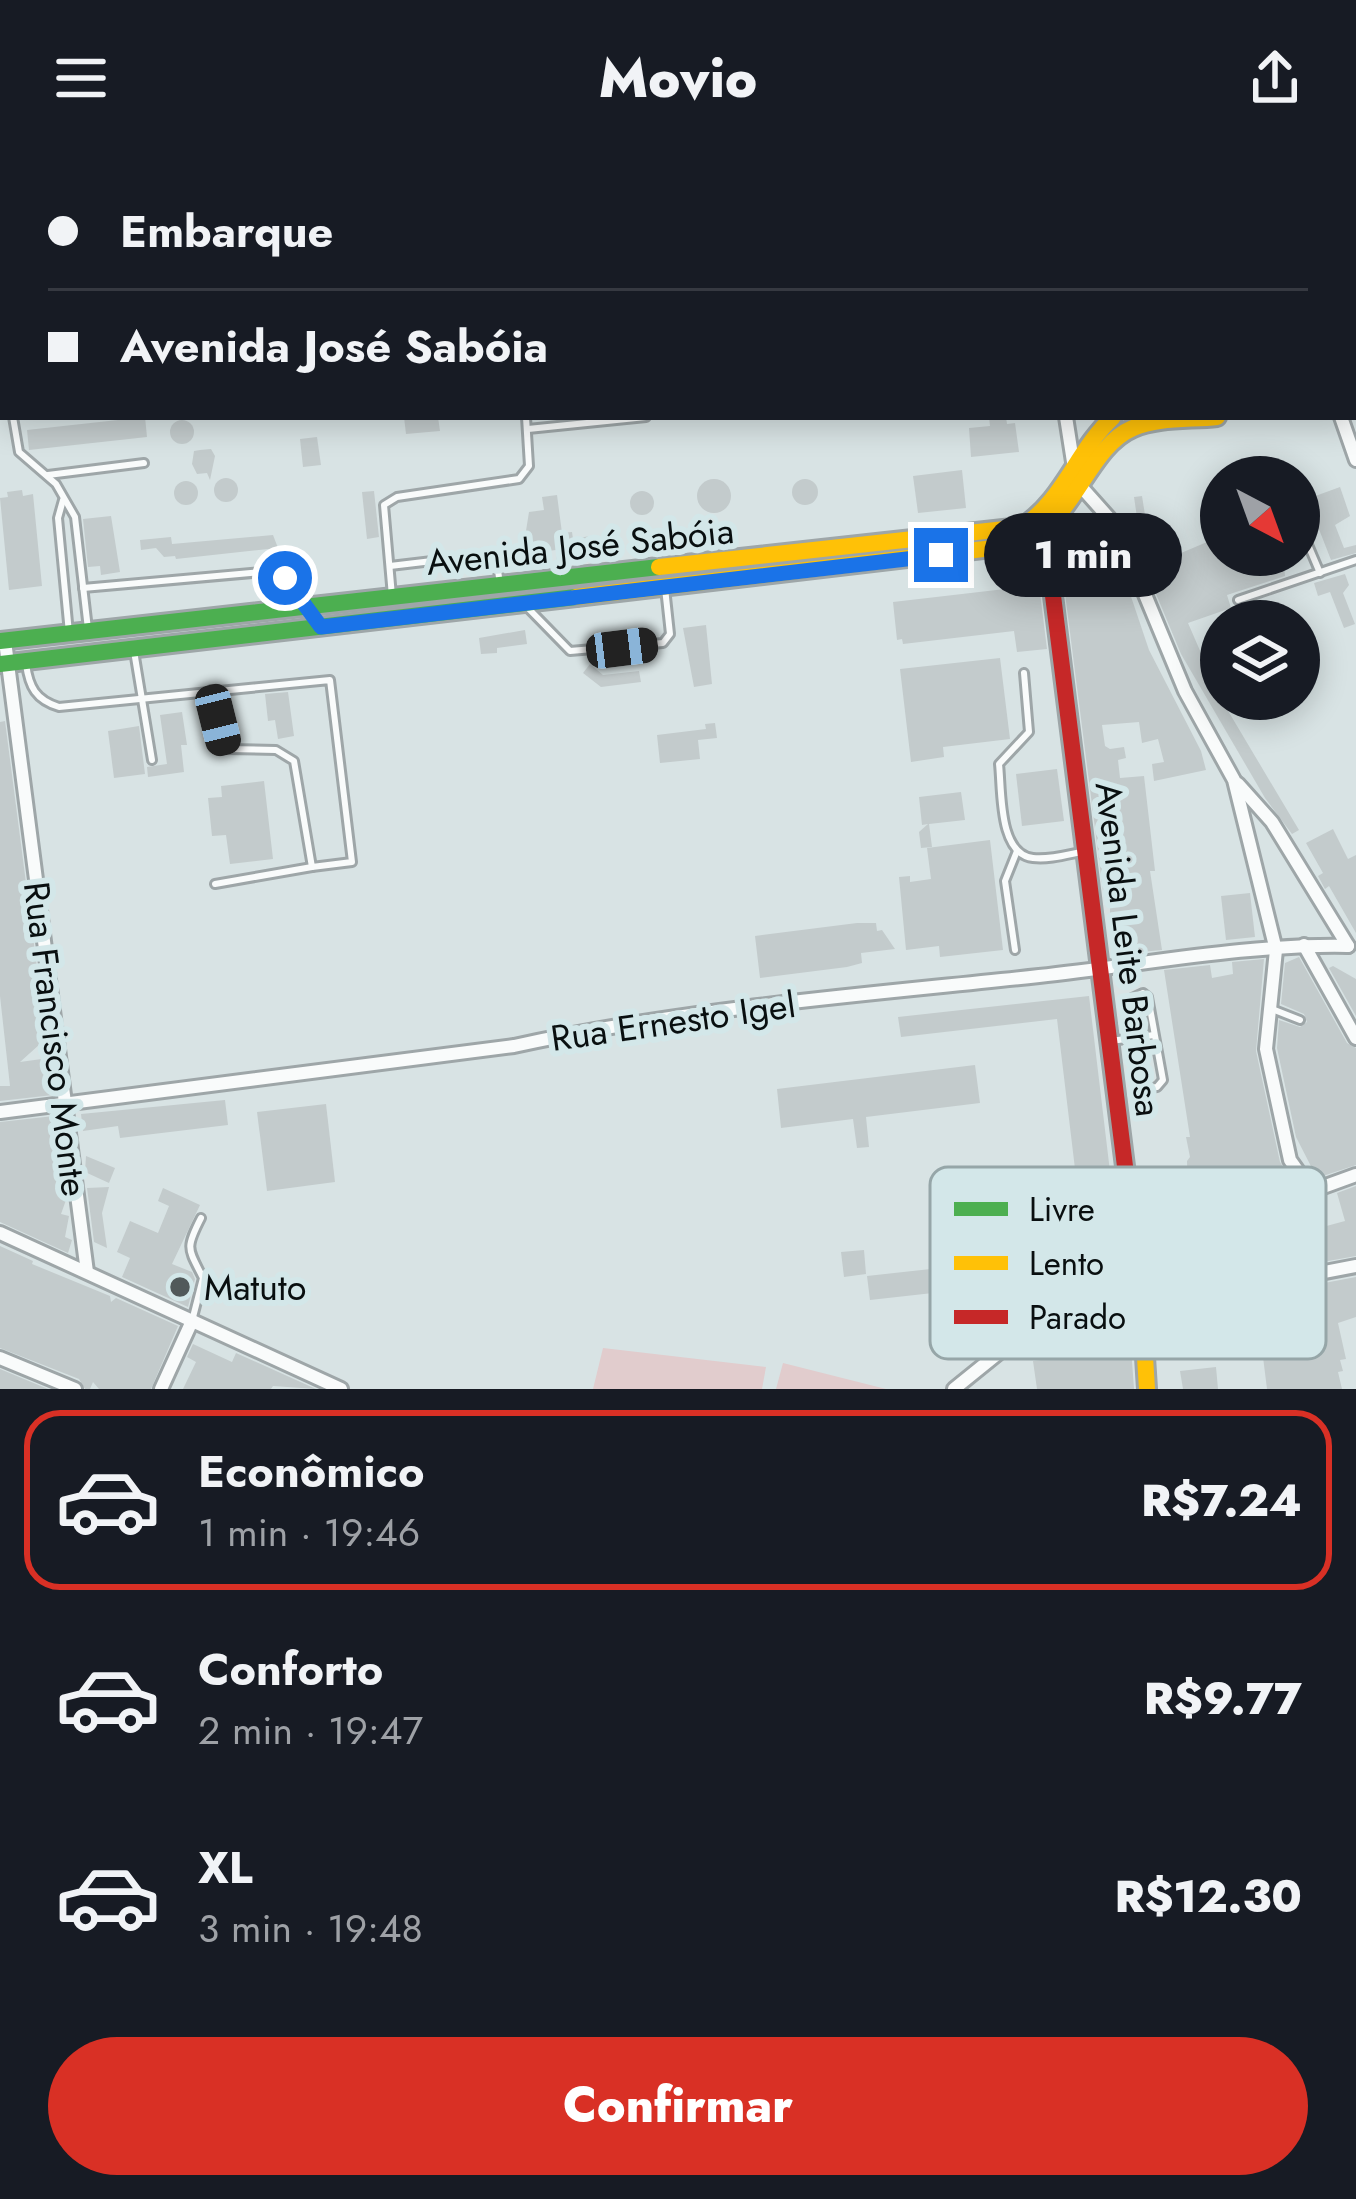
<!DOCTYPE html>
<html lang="pt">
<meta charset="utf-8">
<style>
body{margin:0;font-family:Jost,sans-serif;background:#20242c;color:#f1f3f6;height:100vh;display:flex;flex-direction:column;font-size:45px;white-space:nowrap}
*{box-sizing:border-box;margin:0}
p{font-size:39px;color:#9ea1a6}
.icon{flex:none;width:66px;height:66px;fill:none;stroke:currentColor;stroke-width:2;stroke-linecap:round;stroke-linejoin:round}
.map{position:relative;height:1233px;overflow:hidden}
.details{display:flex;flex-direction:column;background:#171b24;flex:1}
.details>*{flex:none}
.guide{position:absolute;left:0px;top:0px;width:1356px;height:264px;box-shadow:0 6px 30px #0003;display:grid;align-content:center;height:264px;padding:0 48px;background:#171b24}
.needle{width:78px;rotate:139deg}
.tools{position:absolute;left:1200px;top:300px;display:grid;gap:24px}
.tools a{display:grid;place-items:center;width:120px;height:120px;border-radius:50%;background:#171b24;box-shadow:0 6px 30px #0003;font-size:60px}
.end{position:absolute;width:54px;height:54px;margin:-27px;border:15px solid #1a73e8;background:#fff;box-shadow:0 0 0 6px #fff}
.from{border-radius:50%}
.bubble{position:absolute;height:84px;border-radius:42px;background:#171b24;box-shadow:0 6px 30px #0003;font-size:39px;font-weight:800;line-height:84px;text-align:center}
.car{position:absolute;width:36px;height:72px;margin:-36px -18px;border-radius:15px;box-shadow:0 0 9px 3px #0007;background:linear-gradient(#222 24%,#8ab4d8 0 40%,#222 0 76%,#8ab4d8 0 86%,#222 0)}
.guide b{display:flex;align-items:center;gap:42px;height:114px;font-size:45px}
.guide b+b{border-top:3px solid #363941}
.guide i{width:30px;height:30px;background:#f1f3f6}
ul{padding:21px 0 0;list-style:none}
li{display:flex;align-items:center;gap:36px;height:180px;margin:0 24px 18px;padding:0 24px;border:6px solid transparent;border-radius:36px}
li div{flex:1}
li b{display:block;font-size:45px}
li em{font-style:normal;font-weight:800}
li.selected{border-color:#d93025}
li>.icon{width:108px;height:108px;stroke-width:1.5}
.button{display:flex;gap:24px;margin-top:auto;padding:24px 48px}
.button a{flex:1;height:138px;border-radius:72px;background:#d93025;color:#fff;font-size:48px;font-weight:800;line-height:138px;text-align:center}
header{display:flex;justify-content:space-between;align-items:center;height:156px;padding:0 48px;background:#171b24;font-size:54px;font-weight:800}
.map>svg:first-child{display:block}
.green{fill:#e1cccd}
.building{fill:#c3cbcc}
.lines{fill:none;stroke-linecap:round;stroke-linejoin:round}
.lane-casing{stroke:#9ea6a8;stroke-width:12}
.street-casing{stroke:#9ea6a8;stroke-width:18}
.fast-casing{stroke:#9ea6a8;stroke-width:22}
.slow-casing{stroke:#9ea6a8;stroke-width:22}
.jam-casing{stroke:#9ea6a8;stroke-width:22}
.lane{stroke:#f9fbfb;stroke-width:6}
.street{stroke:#f9fbfb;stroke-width:12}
.fast{stroke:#4caf50;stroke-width:16}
.slow{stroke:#ffc107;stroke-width:16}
.jam{stroke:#c62828;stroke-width:16}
.rail-casing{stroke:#c8caca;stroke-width:8}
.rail{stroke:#d3e7e9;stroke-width:3;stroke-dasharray:9;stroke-linecap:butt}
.route{stroke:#1a73e8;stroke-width:15}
.poi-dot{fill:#51595a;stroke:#d3e7e9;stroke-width:4.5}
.labels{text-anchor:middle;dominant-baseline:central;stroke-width:12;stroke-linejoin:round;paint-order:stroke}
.street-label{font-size:36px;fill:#090f10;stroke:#d3e7e9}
.poi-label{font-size:36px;fill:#090f10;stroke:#d3e7e9;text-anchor:start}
.key{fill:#d3e7e9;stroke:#96a6a8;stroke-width:3}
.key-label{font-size:33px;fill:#090f10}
</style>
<header><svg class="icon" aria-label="menu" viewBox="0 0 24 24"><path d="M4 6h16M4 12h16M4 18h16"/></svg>Movio<svg class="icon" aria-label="share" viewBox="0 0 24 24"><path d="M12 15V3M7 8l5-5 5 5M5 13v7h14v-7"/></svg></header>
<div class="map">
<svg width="1356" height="1233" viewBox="0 0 1356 1233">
<rect width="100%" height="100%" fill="#d8e3e4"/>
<g class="green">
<path d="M603,1192l163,19 -4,22h-169z"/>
<path d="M783,1207l103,26h-110z"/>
</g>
<g class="building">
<path d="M145,261l2,20 -118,13 -2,-20z"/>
<path d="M404,261h34l2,14 -34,3z"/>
<path d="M989,261h17l1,7 8,-1 4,29 -48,5 -2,-29 21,-2z"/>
<circle cx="182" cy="276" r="12"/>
<path d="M317,281l4,28 -18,2 -3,-28z"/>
<path d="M200,294l11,-1 4,7 -5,24 -3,-7 -10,1 -5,-10 2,-13z"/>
<path d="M962,314l4,38 -48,5 -5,-37z"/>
<circle cx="226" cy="334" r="12"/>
<circle cx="714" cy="340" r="17"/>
<circle cx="805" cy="336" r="13"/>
<circle cx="186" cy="337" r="12"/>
<path d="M1340,331l10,29 -15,9 9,23 12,-3v8l-25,7 -16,-41 -16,7v-24z"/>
<path d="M22,334l1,6 10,-2 9,92 -33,4 -9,-92 8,-1 -1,-5z"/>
<circle cx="642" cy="347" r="12"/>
<path d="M374,335l5,46 -12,2 -5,-47z"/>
<path d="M557,339l5,38 10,-1 1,7 23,-4 3,25 -42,3 -1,-13 -24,3 -7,-16 4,-25 15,-2 -2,-13z"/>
<path d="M1142,340l11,69 68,-29v19h62l2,21 -58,19 4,13 -43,15 33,76 78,131 -7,4 -27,-36 -84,-144 -37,-89 -10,-68z"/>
<path d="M111,360l9,56 -19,3 -1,-9 -12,1 -5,-48z"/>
<path d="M1104,373l12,23 33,98 52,101 5,19 -52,11 -2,-17 12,-2 -6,-23 -16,4 -3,-21 -37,3 3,21 5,3 14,-2 2,11 -8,2 2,18 24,-2 11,95h-5l12,79 -42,4 -1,-9 -9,1v-48l-6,1 -43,-337 5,-2 -2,-8 19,-4 -2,-8z"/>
<path d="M273,379l5,13 -102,11 -1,-3 -11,1 -8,-9 -15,2 -1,-10 31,-3 1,7z"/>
<path d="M1345,418l4,11 -6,8 12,31 -11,4 -14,-36 -12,4 -4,-13z"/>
<path d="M1039,429l8,64 -30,3 -3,-21 -111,13 -1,-5 -5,1 -4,-38z"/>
<path d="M706,469l6,59 -18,3 -11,-59z"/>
<path d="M525,474l2,14 -30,4v5l-16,1 -2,-16z"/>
<path d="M1000,502l10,81 -67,8 1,10 -33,5 -11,-93z"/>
<path d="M590,508l13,11 36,-4 2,11 -40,5 -18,-14z"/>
<path d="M288,536l6,44 -16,3 -3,-19 -7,1 -3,-27z"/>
<path d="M182,556l5,33h-6l3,27 -36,5 -1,-10 20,-3 -7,-49z"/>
<path d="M5,565l38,293h-5l2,30 -20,18 29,-4 4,37 -53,6v-15h10l-10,-90v-274z"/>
<path d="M715,567l2,15 -19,2 2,19 -40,4 -3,-28 49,-6 -1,-5z"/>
<path d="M139,570l6,48 -31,4 -6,-47z"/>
<path d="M1057,613l7,52 -42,5 -6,-52z"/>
<path d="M264,625l9,78 -43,5 -4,-29 -14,1 -4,-38 14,-1 -1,-11z"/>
<path d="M961,636l4,28 -36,4 3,23 -11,1 -2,-16 9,-8 -6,1 -3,-28z"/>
<path d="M1333,673l15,30 8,-4v78l-27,-47 -4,3 -7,-13 5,-3 -17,-30z"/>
<path d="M990,684l13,110 -63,7 -1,-11 -33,4 -7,-73 11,-1v6l21,-3 -4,-31z"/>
<path d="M1250,737l5,44 -29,3 -5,-44z"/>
<path d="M857,767h19l1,8 5,-1 13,19 -34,4 1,10 -15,4 -87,11 -5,-42z"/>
<path d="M1299,801l48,86 9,5v117l-39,13 -21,-41 -19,-89 2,-28 21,7 7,-5 -3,-8 -23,-10 4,-41z"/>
<path d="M1264,803l-8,92 24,111 17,26 -35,23 -65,18 -9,-37 -1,-31 3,-4 -4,-20h4l-26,-167 46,-5 2,13 21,-4 -1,-12z"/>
<path d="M1333,810l23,13v37l-27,-48z"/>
<path d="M1089,840l33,276 -252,28 -3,-24 218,-24 -28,-233 -156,18 -3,-20z"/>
<path d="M975,909l5,38 -114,14 3,30 -12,1 -4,-29 -72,9 -4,-39z"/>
<path d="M225,944l3,25 -108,13 -2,-12 -35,5 -2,-17z"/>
<path d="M326,948l9,78 -68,9 -10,-79z"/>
<path d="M54,960l12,84 -5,14 8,2 -4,21 7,3 -4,13 -68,-31v-100z"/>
<path d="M86,1000l29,12 -6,15 -24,-11z"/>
<path d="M1356,1030v70l-78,14 -15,2 -1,-5 -62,14 -7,-30 76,-20 39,-25 11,22 26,-7 -8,-28z"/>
<path d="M109,1031l-7,26 5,35 -13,-6 -7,-54z"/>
<path d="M163,1032l37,17 -28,59 20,8 3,7 -7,28 -66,-30 8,-19 -13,-6 13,-31 28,12 11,-27 -11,-5z"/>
<path d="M0,1090l33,15 -1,3 78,32 1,6 5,-4 62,28 -27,63h-52l-6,-7 -3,7h-5l-6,-10 -79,-31z"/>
<path d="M864,1094l2,24 -22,3 -3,-25z"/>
<path d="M1356,1121v40l-18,6 8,36 -6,1 3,11 -5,1 4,17h-75l-7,-56 -53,6 -4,-33z"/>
<path d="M1128,1149l6,84h-97l-4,-28 39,-5 -3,-39z"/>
<path d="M193,1188l39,18 4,-9 80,36 -43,-3 -2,3h-88l13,-27 -9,-5z"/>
<path d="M1216,1211l2,22h-35l-3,-18z"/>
<path d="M0,1213l48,20h-48z"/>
</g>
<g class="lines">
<defs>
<g id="lane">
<path d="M276,0v3"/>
<path d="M445,0l1,3"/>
<path d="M757,0l1,3"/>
<path d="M876,0v3"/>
<path d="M946,0v3"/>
<path d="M716,3l32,-3"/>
<path d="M0,23h3"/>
<path d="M0,214l3,1"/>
<path d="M13,261l6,35 37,32 19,33 13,112"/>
<path d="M528,273l118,-12"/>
<path d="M48,319l96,-12"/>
<path d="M63,344l-5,18 11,115"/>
<path d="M1306,384l14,33"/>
<path d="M390,410l93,-11 14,9 3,20"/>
<path d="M83,432l191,-17 11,7 33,46"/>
<path d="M392,440l-8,-91 13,-8 122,-18 10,-13 -3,-49"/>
<path d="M1238,444l118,-40"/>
<path d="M526,450l44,45 93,-8 7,-9 -5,-46"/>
<path d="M134,495l18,109"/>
<path d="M26,508c3,23 10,36 33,43l271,-27 22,182 -40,5 -18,-106 -18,-11 -50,-1 -15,-59"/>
<path d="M1024,517l5,59 -30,32c3,26 -1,90 34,94 15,2 33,-3 48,-6"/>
<path d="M215,728l97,-17"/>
<path d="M1015,794l-10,-69 12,-30"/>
<path d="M1143,837l5,4 15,83 -6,7 -14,2 -5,-5 -12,-83z"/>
<path d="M1272,853l28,11"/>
<path d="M1111,885l43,-6"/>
<path d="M192,1165l11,-43c-15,-30 -18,-29 -2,-60"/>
</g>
<g id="street">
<path d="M1030,0l1,3"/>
<path d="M1066,261l10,64 41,46 68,164 49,89 42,170 -10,99 24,111 22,31"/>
<path d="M1341,261l15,43"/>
<path d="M5,485l82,631"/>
<path d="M1238,628l34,38 76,124"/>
<path d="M1304,789l52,93"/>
<path d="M0,956l514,-66c172,-38 350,-51 525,-70 103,-11 205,-32 309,-30"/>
<path d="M0,1077l341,156"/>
<path d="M1194,1085l72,-20 46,-30 44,-16"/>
<path d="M1142,1151l214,-41"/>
<path d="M0,1202l75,31"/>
<path d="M161,1233l31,-68"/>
<path d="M954,1233l99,-80 16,-7 72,-9"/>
</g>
<g id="fast">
<path d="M1342,0v3"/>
<path d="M0,485l659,-74"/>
<path d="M0,508l576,-67"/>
</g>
<g id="slow">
<path d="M1307,0v3"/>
<path d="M659,411l363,-40c42,-27 55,-77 91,-110"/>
<path d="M576,441l450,-53c50,-30 64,-98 107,-116 25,-11 57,-8 84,-11"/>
<path d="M1128,1034l13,103 6,96"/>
</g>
<g id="jam">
<path d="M1353,127l3,32"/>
<path d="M1353,221l3,-1"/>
<path d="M1353,244l3,-1"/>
<path d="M1037,371l12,37 79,626"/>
</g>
</defs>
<use href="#lane" class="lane-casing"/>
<use href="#street" class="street-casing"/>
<use href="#fast" class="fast-casing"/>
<use href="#slow" class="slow-casing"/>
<use href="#jam" class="jam-casing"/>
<use href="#lane" class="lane"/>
<use href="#street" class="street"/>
<use href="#fast" class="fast"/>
<use href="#slow" class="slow"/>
<use href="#jam" class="jam"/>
<defs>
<path id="rail" d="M1142,0l1,3"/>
</defs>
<use href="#rail" class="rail-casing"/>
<use href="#rail" class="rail"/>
</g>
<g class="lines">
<path class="route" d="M285,422l36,49 620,-72"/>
</g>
<circle class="poi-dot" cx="180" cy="1131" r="12"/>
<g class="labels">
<g class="street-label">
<text transform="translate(580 390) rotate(-6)">Avenida José Sabóia</text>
<text transform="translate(1129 793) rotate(83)">Avenida Leite Barbosa</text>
<text transform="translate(673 865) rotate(-8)">Rua Ernesto Igel</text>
<text transform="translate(56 883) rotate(83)">Rua Francisco Monte</text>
</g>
<g class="poi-label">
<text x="204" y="1131">Matuto</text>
</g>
</g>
<rect x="930" y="1011" width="396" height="192" rx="18" class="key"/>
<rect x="954" y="1046" width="54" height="14" fill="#4caf50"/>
<rect x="954" y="1100" width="54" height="14" fill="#ffc107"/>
<rect x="954" y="1154" width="54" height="14" fill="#c62828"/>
<g class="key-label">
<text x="1029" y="1065">Livre</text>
<text x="1029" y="1119">Lento</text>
<text x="1029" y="1173">Parado</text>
</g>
</svg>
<div class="tools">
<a><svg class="needle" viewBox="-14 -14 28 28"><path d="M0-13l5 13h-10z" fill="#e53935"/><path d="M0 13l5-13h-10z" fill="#9ea1a6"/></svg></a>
<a><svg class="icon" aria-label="layers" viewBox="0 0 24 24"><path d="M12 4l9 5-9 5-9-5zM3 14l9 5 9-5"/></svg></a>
</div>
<i class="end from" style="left:285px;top:422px"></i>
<i class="end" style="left:941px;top:399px"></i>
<div class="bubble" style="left:984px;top:357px;width:198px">1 min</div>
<i class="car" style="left:622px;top:492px;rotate:83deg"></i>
<i class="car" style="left:218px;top:564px;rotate:166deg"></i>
<div class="guide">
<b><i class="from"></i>Embarque</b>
<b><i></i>Avenida José Sabóia</b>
</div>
</div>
<section class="details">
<ul>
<li class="selected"><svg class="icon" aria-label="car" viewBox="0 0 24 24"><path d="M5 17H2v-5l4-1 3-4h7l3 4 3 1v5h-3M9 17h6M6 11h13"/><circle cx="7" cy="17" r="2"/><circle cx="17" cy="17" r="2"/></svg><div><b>Econômico</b><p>1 min · 19:46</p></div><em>R$7.24</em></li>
<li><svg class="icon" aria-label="car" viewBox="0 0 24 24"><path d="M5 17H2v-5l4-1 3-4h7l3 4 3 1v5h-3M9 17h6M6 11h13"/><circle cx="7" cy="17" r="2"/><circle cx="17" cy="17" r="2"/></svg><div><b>Conforto</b><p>2 min · 19:47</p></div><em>R$9.77</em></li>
<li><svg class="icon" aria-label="car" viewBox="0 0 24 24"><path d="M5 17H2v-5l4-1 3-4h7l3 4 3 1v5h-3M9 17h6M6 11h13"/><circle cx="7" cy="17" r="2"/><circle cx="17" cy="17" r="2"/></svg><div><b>XL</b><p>3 min · 19:48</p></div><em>R$12.30</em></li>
</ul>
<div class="button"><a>Confirmar</a></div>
</section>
